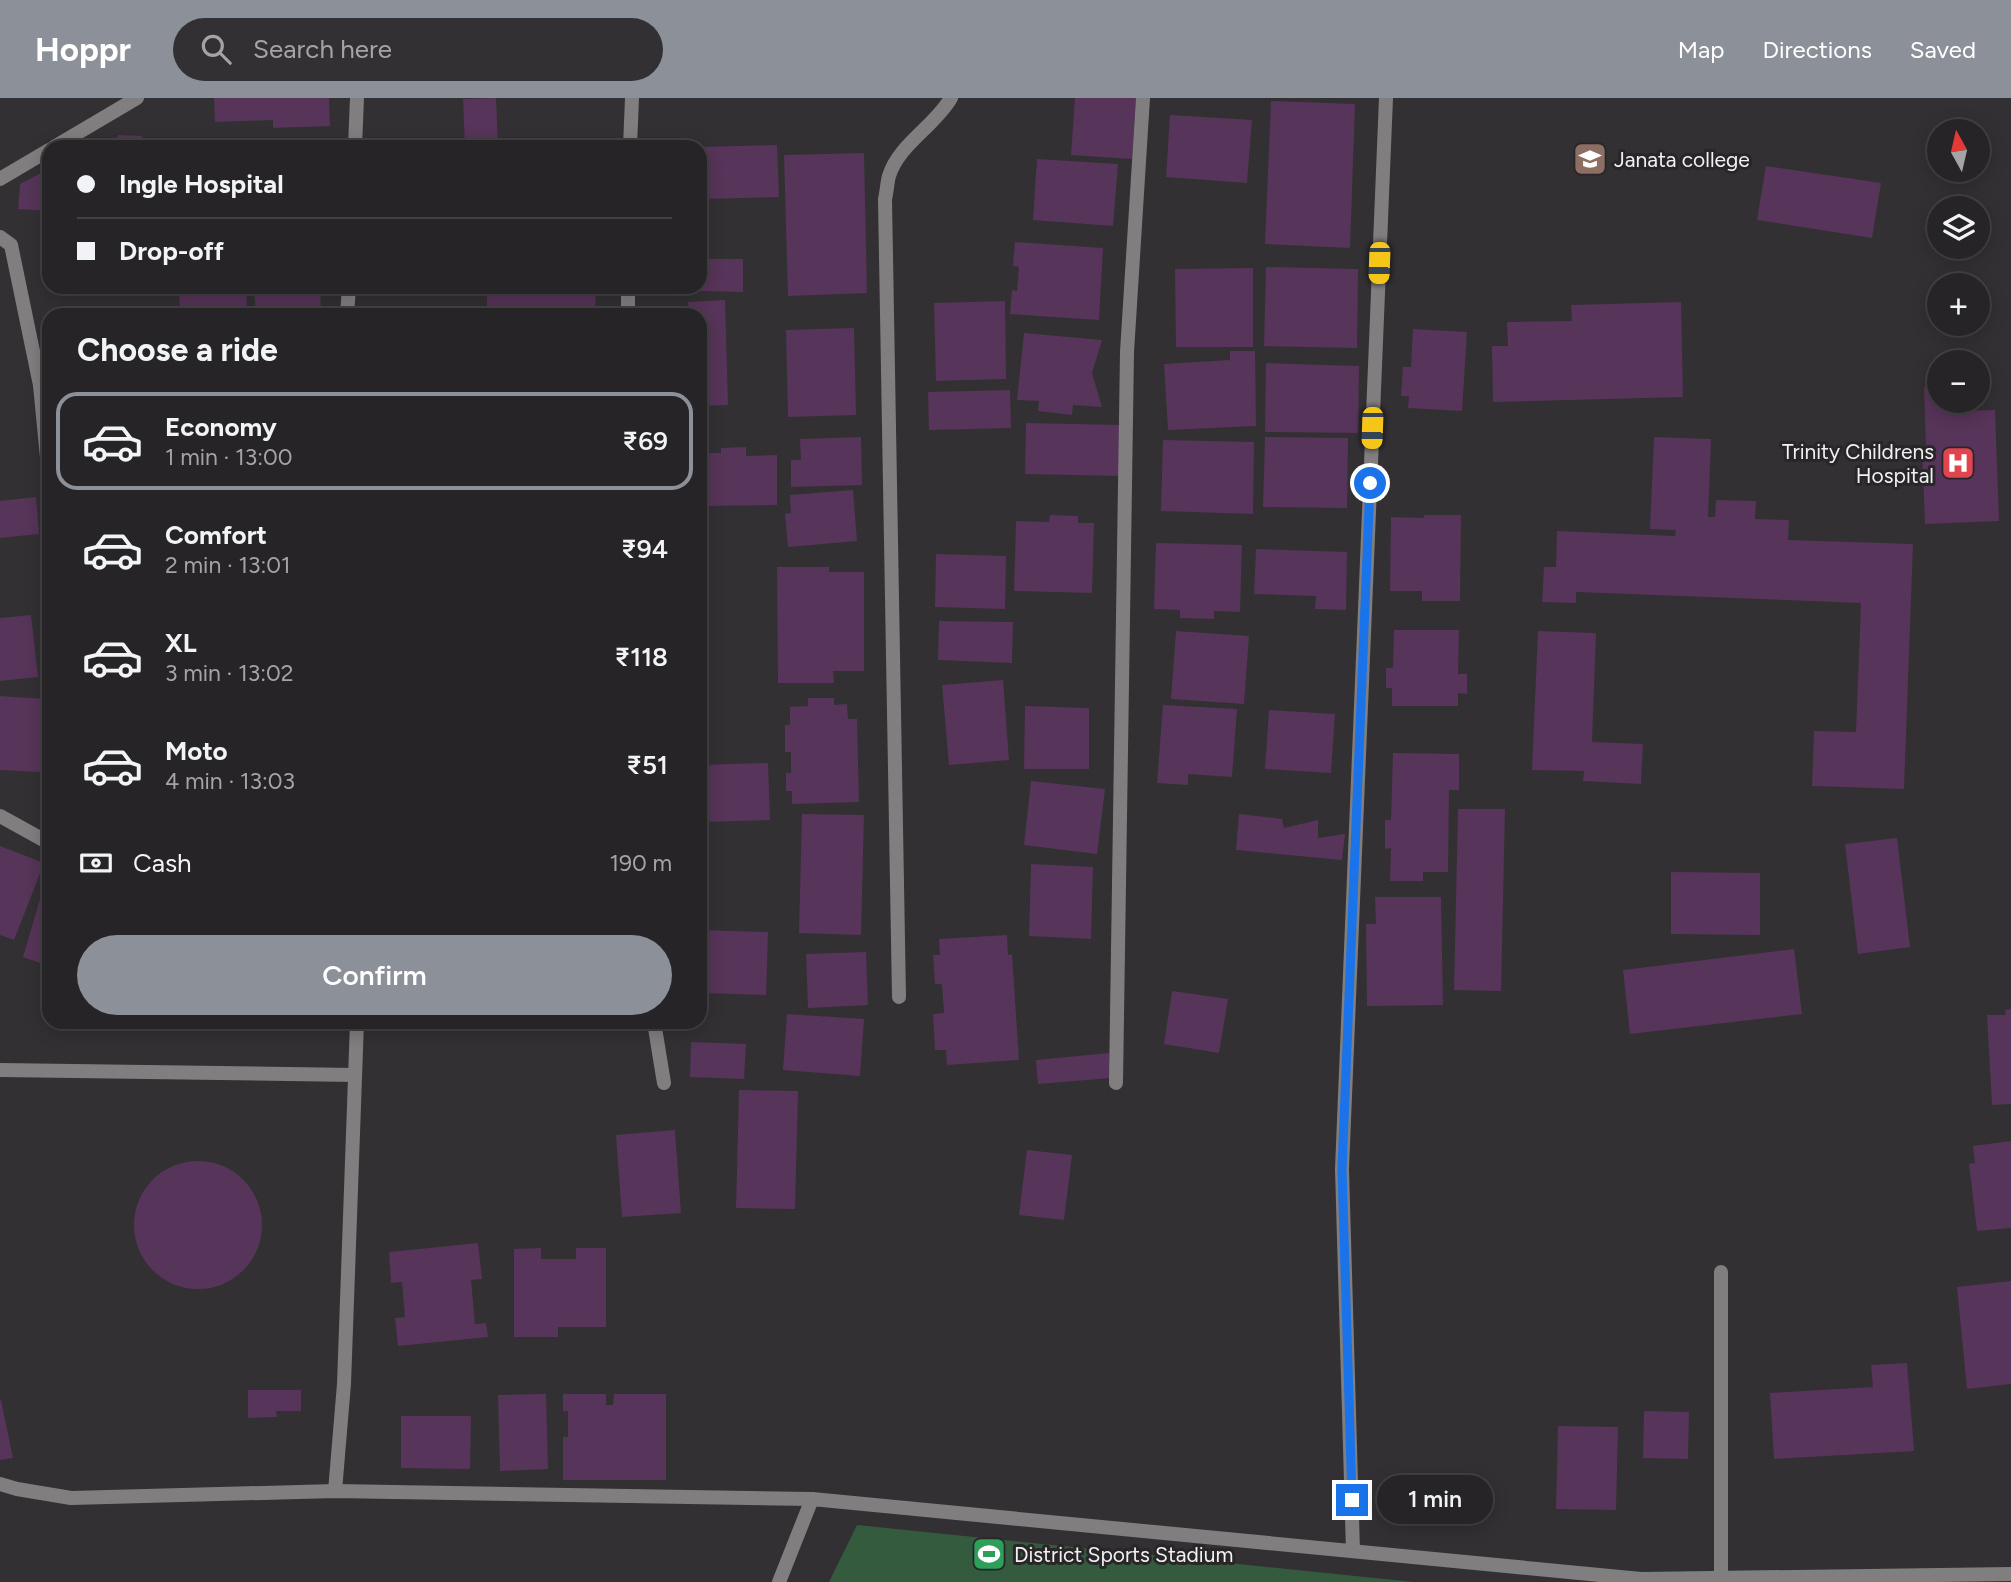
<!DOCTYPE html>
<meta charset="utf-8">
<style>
body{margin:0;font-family:Figtree,sans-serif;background:#323032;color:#f1f3f6;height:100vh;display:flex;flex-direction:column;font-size:26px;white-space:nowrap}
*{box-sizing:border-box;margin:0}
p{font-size:23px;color:#a4a4a7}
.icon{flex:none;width:38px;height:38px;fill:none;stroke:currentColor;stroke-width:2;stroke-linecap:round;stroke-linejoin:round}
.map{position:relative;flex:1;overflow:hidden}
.panel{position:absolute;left:42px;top:210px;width:665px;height:721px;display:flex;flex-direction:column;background:#262426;border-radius:21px;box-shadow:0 4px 18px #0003,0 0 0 2px #424143}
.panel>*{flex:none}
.top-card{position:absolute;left:42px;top:42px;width:665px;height:154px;border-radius:21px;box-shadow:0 4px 18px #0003,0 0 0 2px #424143;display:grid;align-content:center;height:154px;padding:0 35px;background:#262426}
.needle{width:46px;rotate:352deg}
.fabs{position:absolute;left:1927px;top:21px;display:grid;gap:14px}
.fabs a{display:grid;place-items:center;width:63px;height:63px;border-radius:50%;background:#262426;box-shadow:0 4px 18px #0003,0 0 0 2px #424143;font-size:35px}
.end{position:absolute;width:32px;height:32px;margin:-16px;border:9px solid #1a73e8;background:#fff;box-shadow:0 0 0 4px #fff}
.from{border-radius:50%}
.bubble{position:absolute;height:49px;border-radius:24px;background:#262426;box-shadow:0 4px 18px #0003,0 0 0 2px #424143;font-size:23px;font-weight:600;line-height:49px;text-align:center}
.car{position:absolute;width:21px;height:42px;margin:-21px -10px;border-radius:9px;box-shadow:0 0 5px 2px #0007;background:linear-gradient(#f5c518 24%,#345 0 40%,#f5c518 0 76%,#345 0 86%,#f5c518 0)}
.top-card b{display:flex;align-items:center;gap:24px;height:66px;font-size:26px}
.top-card b+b{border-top:2px solid #424143}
.top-card i{width:18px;height:18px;background:#f1f3f6}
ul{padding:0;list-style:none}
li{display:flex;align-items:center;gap:21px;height:98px;margin:0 14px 10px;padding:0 21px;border:4px solid transparent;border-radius:21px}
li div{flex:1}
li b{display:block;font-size:26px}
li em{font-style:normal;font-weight:600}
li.selected{border-color:#8c9099}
li>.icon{width:63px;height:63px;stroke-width:1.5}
h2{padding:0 35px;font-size:32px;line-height:84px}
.pay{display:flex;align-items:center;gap:18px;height:77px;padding:0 35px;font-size:26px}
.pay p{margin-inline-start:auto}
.cta{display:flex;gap:14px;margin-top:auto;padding:14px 35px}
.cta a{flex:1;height:80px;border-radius:42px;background:#8c9099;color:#fff;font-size:28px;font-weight:600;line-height:80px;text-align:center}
header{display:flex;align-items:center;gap:42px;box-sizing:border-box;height:98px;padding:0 35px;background:#8c9099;color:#fff}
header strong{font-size:33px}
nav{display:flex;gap:38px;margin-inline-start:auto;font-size:24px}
.search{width:490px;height:63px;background:#323032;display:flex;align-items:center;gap:18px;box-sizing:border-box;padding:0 24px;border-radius:38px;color:#a4a4a7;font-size:26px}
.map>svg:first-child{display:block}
.green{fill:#355b3e}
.building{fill:#573459}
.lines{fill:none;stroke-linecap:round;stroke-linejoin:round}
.street{stroke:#807e7e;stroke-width:14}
.route{stroke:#1a73e8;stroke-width:9}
.labels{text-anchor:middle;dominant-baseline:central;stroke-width:6;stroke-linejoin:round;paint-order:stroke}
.poi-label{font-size:21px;fill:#f2f1f2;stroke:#282628;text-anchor:start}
</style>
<header>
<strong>Hoppr</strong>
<div class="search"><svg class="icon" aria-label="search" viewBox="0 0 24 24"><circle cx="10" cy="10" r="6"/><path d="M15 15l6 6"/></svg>Search here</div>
<nav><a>Map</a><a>Directions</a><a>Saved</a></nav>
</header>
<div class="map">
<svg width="2011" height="1484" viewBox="0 0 2011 1484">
<rect width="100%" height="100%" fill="#323032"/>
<path class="green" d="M857,1427l557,57h-585z"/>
<g class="building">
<path d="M214,0h115l1,28 -57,2v-8l-58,2z"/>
<path d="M496,0l2,47 29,-1 1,3h-63l-2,-48z"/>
<path d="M1075,0h61l-4,61 -61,-4z"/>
<path d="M1271,3l84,3 -5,144 -85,-4z"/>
<path d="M1170,17l82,5 -5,63 -81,-6z"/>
<path d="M118,37l24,1v11h-27z"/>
<path d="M777,47l2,52 -79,2v-52z"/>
<path d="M864,55l3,140 -79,3 -4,-141z"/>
<path d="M1037,61l81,5 -5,62 -80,-6z"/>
<path d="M1766,68l115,17 -9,55 -115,-18z"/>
<path d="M49,71v42l-31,-2 2,-25z"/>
<path d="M708,116l1,45h34v33l-81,-2v-3h38v-72z"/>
<path d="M1015,144l88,6 -4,72 -89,-6 2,-24 5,1 2,-24 -6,-1z"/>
<path d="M1266,169l92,2 -1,79 -93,-2z"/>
<path d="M1253,170v79h-77l-1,-78z"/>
<path d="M179,189h67l1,28h-67z"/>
<path d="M254,189h66l1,28h-65z"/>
<path d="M487,189h109l-1,28h-108z"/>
<path d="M725,202l3,105 -28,1v-91h-11l-1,-13z"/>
<path d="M1005,203l1,78 -70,2 -2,-78z"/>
<path d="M1681,204l2,95 -190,5 -1,-56h16l-1,-24 65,-1 -1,-16z"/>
<path d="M854,230l2,87 -68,2 -2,-87z"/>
<path d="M1413,231l54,3 -5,79 -54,-3 1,-12h-8l2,-29h8z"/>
<path d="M1024,235l78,7 -10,33 10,34 -29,-2 -1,10 -34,-4 1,-10 -22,-1z"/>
<path d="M1230,253h25l1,75 -88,4 -4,-66 66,-4z"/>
<path d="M1266,265l93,3 -1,67 -93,-1z"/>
<path d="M1939,288v15h24v10l32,-1 4,111 -74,3 -3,-77h4l-2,-60z"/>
<path d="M1010,292l1,38 -82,2 -1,-38z"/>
<path d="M1026,325l96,2 -1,51 -96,-2z"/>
<path d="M861,339l1,48 -71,2v-27h10l-1,-21z"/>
<path d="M1265,339l83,1 -1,70 -84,-1z"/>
<path d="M1654,339l57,2 -3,78h7l1,-17 40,1 -1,18 34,1 -1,20 125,4 -9,245 -92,-3 2,-55 42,1 5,-129 -285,-11v11l-34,-1 2,-35h12l1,-36 118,5 1,-6 -26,-1z"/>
<path d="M1163,342l91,2 -1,72 -92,-3z"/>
<path d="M746,349v9l31,-1v50l-77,1v-53h21v-5z"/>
<path d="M853,392l4,51 -69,6 -3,-33 6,-1 -1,-18z"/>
<path d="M36,399l3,37 -39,4v-37z"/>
<path d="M1050,417l28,1v7h16l-2,70 -78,-2 2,-70 33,1z"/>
<path d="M1424,417h37l-1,86h-38v-10h-32l1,-74 33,1z"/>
<path d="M1156,445l86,2 -2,67 -26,-1v8l-34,-1v-8l-26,-1z"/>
<path d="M1256,451l91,3 -1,58 -31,-1 1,-13 -62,-2z"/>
<path d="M936,456l70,2 -1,53 -70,-2z"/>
<path d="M777,469h52v5h35v99h-31l1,12h-56z"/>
<path d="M31,517l7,62 -38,4v-63z"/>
<path d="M939,523l74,1 -1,41 -74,-3z"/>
<path d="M1394,532h65l-1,44h9v20l-9,-1v13h-66v-18h-6v-20h7z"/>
<path d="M1176,533l73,5 -5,68 -73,-5z"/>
<path d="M1538,533l58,2 -4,109 51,2 -2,40 -58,-3 1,-10 -52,-1z"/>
<path d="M1003,582l6,80 -60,5 -7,-80z"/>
<path d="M0,598l45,3 -4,73 -41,-2z"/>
<path d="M808,600h26v7l13,-1 1,15h9l2,83 -67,2v-13h-6v-18h5v-21h-6v-27h5v-18l18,-1z"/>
<path d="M1163,607l74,4 -5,68 -44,-3v11l-31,-2z"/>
<path d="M1025,608l64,2v61h-65z"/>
<path d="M1269,612l66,4 -4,59 -66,-4z"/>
<path d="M1393,655l66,1v36h-10l-1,82h-25v9h-33l1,-33 -6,1v-29h6z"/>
<path d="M768,665l2,57 -70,2v-57z"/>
<path d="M1031,683l74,8 -8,65 -73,-9z"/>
<path d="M1458,711h47l-4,182 -47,-1z"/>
<path d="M802,716l62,1 -3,120 -62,-2z"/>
<path d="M1239,716l43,5 2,9 34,-8v18l27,-4 -3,26 -106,-10z"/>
<path d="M1897,740l13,109 -52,7 -13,-110z"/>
<path d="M0,748l44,17 -30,77 -14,-5z"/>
<path d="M1031,766l62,3 -2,72 -62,-3z"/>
<path d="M48,774l1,1v93l-26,-9z"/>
<path d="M1671,774l89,1v62l-89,-1z"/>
<path d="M1375,799h66l2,108 -76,1 -1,-82h10z"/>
<path d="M700,832l68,2 -2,63 -66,-2z"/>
<path d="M1007,837l1,20 4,-1 7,106 -72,5 -1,-15h-11l-2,-36 11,-1 -2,-29h-7l-2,-29h7l-1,-16z"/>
<path d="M1794,851l8,65 -172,20 -7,-64z"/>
<path d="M866,854l2,53 -60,3 -2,-54z"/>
<path d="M1172,893l56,8 -9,54 -55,-9z"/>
<path d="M2011,911v95l-19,1 -5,-90h19l-1,-5z"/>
<path d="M787,916l77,5 -4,57 -77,-6z"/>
<path d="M691,944l55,2 -2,35 -54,-2z"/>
<path d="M1109,955l2,25 -73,6 -2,-24z"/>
<path d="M739,992l59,1 -3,118 -59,-1z"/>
<path d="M675,1032l6,83 -59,4 -6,-82z"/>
<path d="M2011,1043v87l-34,3 -8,-67 6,-1 -2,-17z"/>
<path d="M1027,1052l45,5 -8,65 -45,-5z"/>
<circle cx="198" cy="1127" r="64"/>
<path d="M478,1145l4,36 -11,1 4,44 11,-1 2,14 -90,9 -3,-28 10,-1 -3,-35 -11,1 -2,-31z"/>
<path d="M541,1150v11h35v-11h30v79h-48v10h-44v-88z"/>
<path d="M2011,1183v103l-44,5 -10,-102z"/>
<path d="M1907,1265l7,88 -140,8 -4,-66 103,-6 -2,-22z"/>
<path d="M248,1292h53v21h-25l1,6 -29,1z"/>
<path d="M546,1296l2,75 -48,2 -2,-76z"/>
<path d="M563,1296h43v11h7l1,-11h52v86h-103v-43h5v-26h-5z"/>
<path d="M1,1302l12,58 -13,2v-59z"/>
<path d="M1644,1313l45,1 -1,47 -45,-1z"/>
<path d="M401,1318h70l-1,53 -69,-1z"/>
<path d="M1558,1328l60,1 -2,83 -60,-1z"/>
</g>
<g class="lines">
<g class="street">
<path d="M54,49l83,-49"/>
<path d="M355,49l2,-49"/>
<path d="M630,49l2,-49"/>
<path d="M0,81l49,-29"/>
<path d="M0,139l11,8 29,140h9"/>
<path d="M628,189v28"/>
<path d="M347,217l2,-28"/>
<path d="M40,287l9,93"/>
<path d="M0,718l49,27"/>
<path d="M899,899l-14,-798c2,-8 2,-16 4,-23 10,-32 45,-49 62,-78"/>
<path d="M654,924l10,61"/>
<path d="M0,972l355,5"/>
<path d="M1116,985l11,-731 16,-254"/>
<path d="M0,1386l17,5 54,9 264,-7 477,8"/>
<path d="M335,1393l9,-107 13,-362"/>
<path d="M1353,1453l-11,-382 44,-1071"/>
<path d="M1721,1480v-306"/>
<path d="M779,1484l33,-83 829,80 370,-5"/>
</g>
</g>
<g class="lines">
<path class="route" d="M1352,1402l-10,-331 28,-686"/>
</g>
<defs>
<symbol id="school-square" viewBox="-11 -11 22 22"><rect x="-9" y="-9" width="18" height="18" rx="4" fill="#8d6e63" stroke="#282628"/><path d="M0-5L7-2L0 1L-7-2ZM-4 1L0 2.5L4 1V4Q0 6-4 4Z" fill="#fff"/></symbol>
<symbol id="hospital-square" viewBox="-11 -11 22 22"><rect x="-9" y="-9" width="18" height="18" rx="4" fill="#e0444e" stroke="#282628"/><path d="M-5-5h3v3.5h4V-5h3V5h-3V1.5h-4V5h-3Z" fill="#fff"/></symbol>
<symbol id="stadium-square" viewBox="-11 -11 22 22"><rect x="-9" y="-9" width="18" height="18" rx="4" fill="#2e9e5b" stroke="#282628"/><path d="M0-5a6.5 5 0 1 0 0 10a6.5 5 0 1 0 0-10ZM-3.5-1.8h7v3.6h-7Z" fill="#fff"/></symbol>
</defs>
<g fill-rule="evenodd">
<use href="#school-square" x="1571" y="42" width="38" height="38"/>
<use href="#hospital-square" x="1939" y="346" width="38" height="38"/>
<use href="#stadium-square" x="970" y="1437" width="38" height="38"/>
</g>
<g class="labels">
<g class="poi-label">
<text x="1614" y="61">Janata college</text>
<text x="1934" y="353" text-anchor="end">Trinity Childrens<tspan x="1934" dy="24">Hospital</tspan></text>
<text x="1014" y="1456">District Sports Stadium</text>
</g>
</g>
</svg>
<div class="fabs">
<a><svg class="needle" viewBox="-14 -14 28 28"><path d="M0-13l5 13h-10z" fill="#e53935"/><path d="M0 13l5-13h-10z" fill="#a4a4a7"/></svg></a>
<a><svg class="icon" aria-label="layers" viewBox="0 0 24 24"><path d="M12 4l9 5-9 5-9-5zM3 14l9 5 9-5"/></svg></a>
<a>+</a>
<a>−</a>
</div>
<i class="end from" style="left:1370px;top:385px"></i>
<i class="end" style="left:1352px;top:1402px"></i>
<div class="bubble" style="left:1377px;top:1377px;width:116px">1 min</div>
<i class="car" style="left:1379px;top:165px;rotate:182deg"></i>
<i class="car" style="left:1372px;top:330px;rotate:182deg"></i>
<div class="top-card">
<b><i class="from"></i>Ingle Hospital</b>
<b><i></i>Drop-off</b>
</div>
<section class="panel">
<h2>Choose a ride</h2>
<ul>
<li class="selected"><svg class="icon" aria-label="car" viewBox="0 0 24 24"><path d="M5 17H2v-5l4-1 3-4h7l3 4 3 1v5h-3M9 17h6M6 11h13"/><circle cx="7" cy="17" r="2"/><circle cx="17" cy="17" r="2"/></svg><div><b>Economy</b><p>1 min · 13:00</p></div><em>₹69</em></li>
<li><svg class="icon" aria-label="car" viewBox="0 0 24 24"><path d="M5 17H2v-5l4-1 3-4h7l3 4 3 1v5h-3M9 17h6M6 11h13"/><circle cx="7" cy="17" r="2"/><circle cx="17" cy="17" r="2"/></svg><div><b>Comfort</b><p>2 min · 13:01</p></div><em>₹94</em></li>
<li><svg class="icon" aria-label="car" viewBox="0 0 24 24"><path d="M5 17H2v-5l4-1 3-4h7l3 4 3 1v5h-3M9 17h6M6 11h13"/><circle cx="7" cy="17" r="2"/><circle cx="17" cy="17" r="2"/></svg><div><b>XL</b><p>3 min · 13:02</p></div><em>₹118</em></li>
<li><svg class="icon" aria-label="car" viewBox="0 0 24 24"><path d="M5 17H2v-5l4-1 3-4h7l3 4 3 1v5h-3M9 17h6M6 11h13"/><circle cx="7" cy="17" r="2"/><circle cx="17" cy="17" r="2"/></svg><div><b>Moto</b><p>4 min · 13:03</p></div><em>₹51</em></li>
</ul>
<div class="pay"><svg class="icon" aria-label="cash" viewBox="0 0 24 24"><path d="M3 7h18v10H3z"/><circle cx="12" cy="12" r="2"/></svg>Cash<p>190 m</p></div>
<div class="cta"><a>Confirm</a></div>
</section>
</div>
